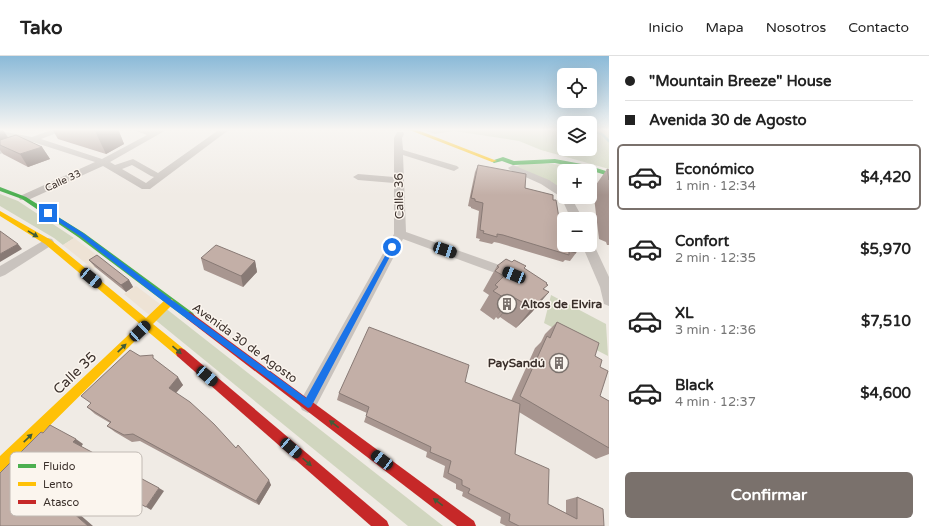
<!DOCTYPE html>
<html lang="es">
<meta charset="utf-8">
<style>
body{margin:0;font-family:"Varela Round",sans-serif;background:#f2f2f2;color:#222;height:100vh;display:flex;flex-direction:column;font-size:15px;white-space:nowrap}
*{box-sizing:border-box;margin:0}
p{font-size:13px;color:#767676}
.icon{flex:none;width:22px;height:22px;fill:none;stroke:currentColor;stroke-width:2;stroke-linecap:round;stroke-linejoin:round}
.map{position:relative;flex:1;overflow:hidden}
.panel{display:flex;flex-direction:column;background:#fff;width:320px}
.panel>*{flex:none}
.guide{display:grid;align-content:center;height:88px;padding:0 16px;background:#fff}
.tools{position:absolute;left:557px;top:12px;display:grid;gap:8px}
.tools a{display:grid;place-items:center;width:40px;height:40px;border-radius:6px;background:#fff;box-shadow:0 4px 16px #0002;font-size:20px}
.end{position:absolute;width:18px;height:18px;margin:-9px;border:5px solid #1a73e8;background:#fff;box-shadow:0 0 0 2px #fff}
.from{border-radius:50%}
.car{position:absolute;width:12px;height:24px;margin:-12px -6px;border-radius:5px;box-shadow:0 0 3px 1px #0007;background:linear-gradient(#222 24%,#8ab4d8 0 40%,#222 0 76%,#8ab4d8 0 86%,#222 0)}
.guide b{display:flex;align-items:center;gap:14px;height:38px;font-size:15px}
.guide b+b{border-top:1px solid #e0e0e0}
.guide i{width:10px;height:10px;background:#222}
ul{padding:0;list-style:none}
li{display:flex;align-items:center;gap:12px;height:66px;margin:0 8px 6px;padding:0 8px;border:2px solid transparent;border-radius:6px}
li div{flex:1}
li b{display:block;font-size:15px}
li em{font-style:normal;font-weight:700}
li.active{border-color:#7a716c}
li>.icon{width:36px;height:36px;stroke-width:1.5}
.action{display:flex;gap:8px;margin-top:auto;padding:8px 16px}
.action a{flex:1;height:46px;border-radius:6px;background:#7a716c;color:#fff;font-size:16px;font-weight:700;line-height:46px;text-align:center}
header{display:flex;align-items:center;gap:24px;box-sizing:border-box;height:56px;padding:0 20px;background:#fff;border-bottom:1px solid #e0e0e0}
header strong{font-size:19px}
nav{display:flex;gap:22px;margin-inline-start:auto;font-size:14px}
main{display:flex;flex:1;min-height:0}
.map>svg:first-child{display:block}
.green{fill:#d1d6bf}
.plaza{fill:#eee3d5}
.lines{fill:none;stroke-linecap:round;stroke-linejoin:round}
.stream{stroke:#a1c2c1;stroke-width:2.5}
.street{fill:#c9c3be;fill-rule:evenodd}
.fast{fill:#4caf50;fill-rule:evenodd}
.slow{fill:#ffc107;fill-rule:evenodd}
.jam{fill:#c62828;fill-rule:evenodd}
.wall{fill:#a89690}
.shaded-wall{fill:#887a75}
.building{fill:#c3afa7;stroke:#887a75}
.oneway{fill:#415c38}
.route{fill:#1a73e8}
.labels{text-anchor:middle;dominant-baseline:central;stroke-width:3;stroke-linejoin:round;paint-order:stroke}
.far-street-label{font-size:10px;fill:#3b302b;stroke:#fbf5ee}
.street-label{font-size:12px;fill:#3b302b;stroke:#fbf5ee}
.poi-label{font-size:12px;font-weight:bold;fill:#3b302b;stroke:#fbf5ee;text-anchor:start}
.near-street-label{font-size:14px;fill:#3b302b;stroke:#fbf5ee}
.key{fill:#fbf5ee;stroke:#c1bab4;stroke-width:1}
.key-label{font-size:11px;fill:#3b302b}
</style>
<header>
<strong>Tako</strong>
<nav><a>Inicio</a><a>Mapa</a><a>Nosotros</a><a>Contacto</a></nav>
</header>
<main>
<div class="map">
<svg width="609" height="470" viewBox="0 0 609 470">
<rect width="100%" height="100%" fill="#f0ebe5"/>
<g class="green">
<path d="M420,73h144v20h26v-20h19v40l-68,-19 -22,-9 -65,-10 -19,3z"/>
<path d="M529,106l58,5 -3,4h-20v24l-50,-28z"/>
<path d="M0,138l18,7 56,37 -11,7 -9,-7 -54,-32z"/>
<path d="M551,239l55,29 2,32 -64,-33z"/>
<path d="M164,251l279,219h-35l-255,-208z"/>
</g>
<g class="plaza">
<path d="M74,182l31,23 -12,8 -30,-24z"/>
<path d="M136,230l28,21 -11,11 -29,-24z"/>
</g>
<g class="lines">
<path class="stream" d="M590,75l12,3 7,7"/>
<g class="street">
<path d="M54,73h13l-26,10 61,20 45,-24 -16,-6h15l8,2 3,-2h11l-58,33 5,3 18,-6 25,14 62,-44h10l-80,60h-8l-39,-23 -75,34h-8l-1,-2 1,-2 75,-34 -62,-20 -33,12v-6l23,-8 -23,-5v-4l32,6zM132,109l19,11 3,1 -8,6 -24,-14z"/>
<path d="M397,76h6l1,2 -2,4 1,12 54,16 2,2 -5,3 -51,-16 3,77 113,40 2,3 -2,3 -5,2 -5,-2 -106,-39 -89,171 -6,3 -6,-3 -3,-6 3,-6 92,-164v-51l-36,-3 -5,-3 5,-3 36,3v-39z"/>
<path d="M513,109l36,15 15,10v7h7l12,22h-12l-10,-22 -20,-13 -31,-14 -2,-2z"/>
<path d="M48,182l4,1 2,3 -2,3 -47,30 -5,2v-11z"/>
<path d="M590,185l4,4 15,32v29l-5,-2 -4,-17 -18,-42h8z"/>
</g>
<g class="fast">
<path d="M503,101l11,4 41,-2 32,6 22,7v4l-23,-7 -31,-6 -42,2 -11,-4 -8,2 -3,-2z"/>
<path d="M0,131l26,10 58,36 109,80 2,3 -2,3 -3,1 -3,-1 -109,-82 -56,-38 -22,-8z"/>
</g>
<g class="slow">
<path d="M407,73h8l82,32 -5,1z"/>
<path d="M0,155l51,29 95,78 20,-19h6l2,3 -2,3 -19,19 32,26 1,3 -1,3 -4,2 -4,-2 -31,-26 -141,140 -5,2v-16l140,-132 -95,-80 -45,-28z"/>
</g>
<g class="jam">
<path d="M190,256l284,209 2,5h-19l-270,-207 -2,-3 2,-3z"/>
<path d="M181,292l4,2 202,171 2,5h-18l-194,-170 -1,-3 1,-3z"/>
</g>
</g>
<g class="wall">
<path d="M0,73l8,8 34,10 8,12 -22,8 -25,-13 -3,-4z"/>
<path d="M52,73h66l6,15 -18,10 -48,-15z"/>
<path d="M478,109l47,23 28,12 7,24 16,29 -6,8 -5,-1 -2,2 -64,-19 -5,-1 -2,2 -13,-3 1,-2 -4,-1 3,-27 -8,-3v-1l-3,-1 7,-34z"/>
<path d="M607,113l1,1 1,-1v76h-2l-1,-3 -7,-3 -6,-50z"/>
<path d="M201,202l54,3 2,11 -14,15 -39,-17z"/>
<path d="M89,204l40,20 4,7 -7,5 -31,-25z"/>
<path d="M512,206l14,4 -2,2 22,16 -2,5 5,3 -17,20 -16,16 -16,-11 -2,2 -2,-2 -2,3 -14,-10 9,-15 -6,-4 14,-25z"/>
<path d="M557,266l38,34 5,11v29l9,5v53l-13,5 -77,-47 -4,42 33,50 18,9v-13l11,-3 27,29h-98l-6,-3 1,-6 -39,-21 1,-4 -7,-3v-5l-13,-7 2,-11 -19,-9 1,-5 -63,-30 3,-9 -30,-13 2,-7 126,-11 46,19 24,-53 6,-6 4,-8z"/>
<path d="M140,300l17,5 26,24 -7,8 60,55 35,37 -12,20 -119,-64 -8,1 -17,-10 -8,-6 3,-3 -15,-9 -8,-7z"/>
</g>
<g class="shaded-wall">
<path d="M94,73h24l6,15 -18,10z"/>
<path d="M3,74l8,12 -11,3v-14z"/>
<path d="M42,91l8,12 -22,8 -8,-13z"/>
<path d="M18,188l4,5 -22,13v-8z"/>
<path d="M255,205l2,11 -14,15 -2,-11z"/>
<path d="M129,224l4,7 -7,5 -5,-7z"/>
<path d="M549,236l-17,20 -16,16 16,-20z"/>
<path d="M511,242l-15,19 -2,3 14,-20z"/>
<path d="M515,242l-15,19 -2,2 15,-20z"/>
<path d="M178,321l5,8 -9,10 -5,-7z"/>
<path d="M76,383l7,5 -2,3 -8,-5z"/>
<path d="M60,404l8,4 -20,23 45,39h-5l-49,-43z"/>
<path d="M269,424l2,5 -12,20 -3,-4z"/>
<path d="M159,432l5,3 -13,19 -5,-3z"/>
</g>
<g class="building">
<path d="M16,79l26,12 -22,7 -20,-9v-5z"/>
<path d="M478,109l48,9 -1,14 28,7v5h3l4,24 4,1v20h10l2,8 -7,-2v4l-66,-20 -6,-1v3l-14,-4 1,-2 -4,-1 3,-27 -8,-2v-2l-4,-1z"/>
<path d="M607,113l2,1v10z"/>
<path d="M0,175l18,13 -18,10z"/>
<path d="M216,189l39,16 -14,15 -40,-18z"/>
<path d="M97,199l32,25 -8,5 -32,-25z"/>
<path d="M506,203l6,3 2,-2 12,6 -2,2 23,15 -1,1 2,1 -5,4 6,3 -17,16 -17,-10 -2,1 -2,-1 -3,2 -15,-9 5,-4 -3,-2 9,-9 -9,-5 4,-4 -2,-1z"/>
<path d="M557,266l42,21 -4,13 7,4 -2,7 8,4 -8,25 9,5v47l-89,-52 27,-60 3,2z"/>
<path d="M369,271l100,38 -4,17 55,22 -5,50 34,15 -1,35 29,15v-22l26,12 1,17h-85l-10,-5 1,-7 -42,-21 2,-4 -8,-4v-5l-14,-7 3,-12 -21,-9 1,-5 -65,-31 3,-9 -30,-14z"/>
<path d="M130,294l10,6 13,-1v3l25,19 -9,11 21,14 24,22 22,24 2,-3 31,35 -13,21 -123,-67 -9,1 -17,-9 4,-4 -24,-15 4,-4 -10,-7z"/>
<path d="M50,369l26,14 -3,3 86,46 -13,19 -86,-47 -21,23 49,43h-88v-53l41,-41 2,1z"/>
</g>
<defs><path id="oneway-solid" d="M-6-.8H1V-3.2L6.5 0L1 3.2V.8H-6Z"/></defs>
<g class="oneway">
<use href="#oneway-solid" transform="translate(33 178) rotate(31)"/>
<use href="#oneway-solid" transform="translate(122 292) rotate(-44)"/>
<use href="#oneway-solid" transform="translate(177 294) rotate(41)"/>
<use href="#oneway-solid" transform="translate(334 368) rotate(-143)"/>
<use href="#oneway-solid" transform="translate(28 382) rotate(-44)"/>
<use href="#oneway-solid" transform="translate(307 406) rotate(41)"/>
<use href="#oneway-solid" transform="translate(438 446) rotate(-143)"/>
</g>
<linearGradient id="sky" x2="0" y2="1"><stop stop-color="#8bbad8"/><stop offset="0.53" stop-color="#f8f6f3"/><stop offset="1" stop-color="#f8f6f3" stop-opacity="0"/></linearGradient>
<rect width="609" height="139" fill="url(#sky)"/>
<path class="route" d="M46,156h4l33,21 89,67 134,98 84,-151 2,-2 3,2 -84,160 -3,1 -141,-104 -87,-68 -34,-22z"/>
<defs>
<symbol id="building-ring" viewBox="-11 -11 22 22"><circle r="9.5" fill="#fbf5ee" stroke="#7a716c" stroke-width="1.5"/><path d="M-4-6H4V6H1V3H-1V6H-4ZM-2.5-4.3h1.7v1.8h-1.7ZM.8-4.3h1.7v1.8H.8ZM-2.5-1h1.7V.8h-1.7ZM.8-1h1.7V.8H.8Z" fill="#7a716c"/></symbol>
</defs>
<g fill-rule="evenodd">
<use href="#building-ring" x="496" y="237" width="22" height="22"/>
<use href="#building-ring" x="548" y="296" width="22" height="22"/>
</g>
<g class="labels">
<g class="far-street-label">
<text transform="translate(63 125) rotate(-25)">Calle 33</text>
</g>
<g class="street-label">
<text transform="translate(399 140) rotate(-91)">Calle 36</text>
<text transform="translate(245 287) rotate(36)">Avenida 30 de Agosto</text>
</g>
<g class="poi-label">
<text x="521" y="248">Altos de Elvira</text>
<text x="545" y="307" text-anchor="end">PaySandú</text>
</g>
<g class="near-street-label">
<text transform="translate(75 317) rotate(-44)">Calle 35</text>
</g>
</g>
<rect x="10" y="396" width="132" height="64" rx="6" class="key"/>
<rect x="18" y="408" width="18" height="4" fill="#4caf50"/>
<rect x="18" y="426" width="18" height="4" fill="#ffc107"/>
<rect x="18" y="444" width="18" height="4" fill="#c62828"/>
<g class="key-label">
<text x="43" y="414">Fluido</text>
<text x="43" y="432">Lento</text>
<text x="43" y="450">Atasco</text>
</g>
</svg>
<div class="tools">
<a><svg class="icon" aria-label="locate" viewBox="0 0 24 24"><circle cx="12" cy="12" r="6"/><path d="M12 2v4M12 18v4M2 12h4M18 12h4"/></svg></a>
<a><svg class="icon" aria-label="layers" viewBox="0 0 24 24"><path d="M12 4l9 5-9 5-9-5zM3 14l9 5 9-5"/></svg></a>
<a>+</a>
<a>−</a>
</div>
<i class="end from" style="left:392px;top:191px"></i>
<i class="end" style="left:48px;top:157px"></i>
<i class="car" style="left:445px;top:194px;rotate:109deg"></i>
<i class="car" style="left:514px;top:219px;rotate:292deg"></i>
<i class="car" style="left:91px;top:222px;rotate:130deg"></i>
<i class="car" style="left:140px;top:275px;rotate:47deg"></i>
<i class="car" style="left:207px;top:320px;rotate:131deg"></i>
<i class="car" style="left:291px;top:392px;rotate:131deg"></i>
<i class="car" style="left:382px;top:404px;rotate:307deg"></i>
</div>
<section class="panel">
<div class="guide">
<b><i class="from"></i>&quot;Mountain Breeze&quot; House</b>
<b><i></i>Avenida 30 de Agosto</b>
</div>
<ul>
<li class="active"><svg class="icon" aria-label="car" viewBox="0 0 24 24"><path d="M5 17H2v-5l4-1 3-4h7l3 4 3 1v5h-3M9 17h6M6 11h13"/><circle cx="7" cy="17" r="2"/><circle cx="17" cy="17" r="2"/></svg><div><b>Económico</b><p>1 min · 12:34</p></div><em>$4,420</em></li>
<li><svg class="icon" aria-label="car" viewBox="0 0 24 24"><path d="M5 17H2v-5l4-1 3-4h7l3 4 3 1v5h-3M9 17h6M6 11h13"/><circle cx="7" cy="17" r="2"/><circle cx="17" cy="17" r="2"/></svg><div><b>Confort</b><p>2 min · 12:35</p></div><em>$5,970</em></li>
<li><svg class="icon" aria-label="car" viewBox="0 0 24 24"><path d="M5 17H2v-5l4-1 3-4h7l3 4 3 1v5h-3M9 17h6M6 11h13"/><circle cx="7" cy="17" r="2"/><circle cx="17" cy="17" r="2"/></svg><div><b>XL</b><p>3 min · 12:36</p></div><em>$7,510</em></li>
<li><svg class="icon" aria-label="car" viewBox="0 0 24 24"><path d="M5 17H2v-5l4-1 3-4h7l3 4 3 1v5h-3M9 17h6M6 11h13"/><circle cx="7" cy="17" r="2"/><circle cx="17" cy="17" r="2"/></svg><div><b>Black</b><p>4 min · 12:37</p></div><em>$4,600</em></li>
</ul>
<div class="action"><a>Confirmar</a></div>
</section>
</main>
